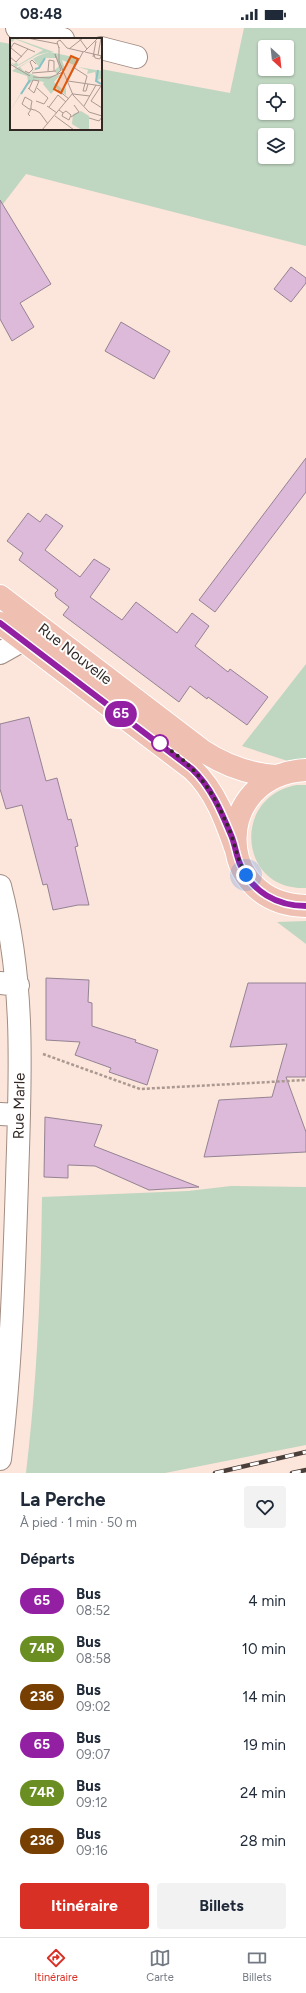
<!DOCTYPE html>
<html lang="fr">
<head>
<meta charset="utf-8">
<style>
  body { margin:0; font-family:Figtree,sans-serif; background:#f2f2f3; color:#1f2937; height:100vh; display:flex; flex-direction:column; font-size:15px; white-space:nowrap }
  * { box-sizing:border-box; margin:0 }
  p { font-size:13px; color:#747a83 }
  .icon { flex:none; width:22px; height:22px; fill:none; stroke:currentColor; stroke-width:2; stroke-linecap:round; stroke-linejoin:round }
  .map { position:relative; height:1445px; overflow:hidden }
  .sheet { display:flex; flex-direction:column; background:#fff; flex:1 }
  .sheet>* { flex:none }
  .badge { padding:0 8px; border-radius:13px; font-size:14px; line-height:26px }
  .needle { width:26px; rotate:153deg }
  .fabs { position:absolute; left:258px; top:12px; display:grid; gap:8px }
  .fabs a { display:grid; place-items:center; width:36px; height:36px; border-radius:4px; background:#fff; box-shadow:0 1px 3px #0004; font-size:20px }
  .you { position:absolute; width:20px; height:20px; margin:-10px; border:3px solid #fff; border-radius:50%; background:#1a73e8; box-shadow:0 0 0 6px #1a73e833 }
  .map>.badge { position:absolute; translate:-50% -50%; box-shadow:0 0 0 2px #fff }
  h2 { padding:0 20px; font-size:15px; line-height:36px }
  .round { display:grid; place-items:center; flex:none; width:42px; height:42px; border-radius:4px; background:#f2f2f3 }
  .overview { display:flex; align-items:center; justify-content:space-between; height:68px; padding:0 20px }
  h1 { font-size:19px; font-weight:700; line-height:30px }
  .primary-button { display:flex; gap:8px; margin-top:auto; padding:8px 20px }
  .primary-button a { flex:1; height:46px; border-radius:4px; background:#d93025; color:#fff; font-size:16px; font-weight:700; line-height:46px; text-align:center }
  .primary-button a+a { background:#f2f2f3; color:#1f2937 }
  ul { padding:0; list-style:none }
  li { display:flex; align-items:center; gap:12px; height:48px; padding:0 20px }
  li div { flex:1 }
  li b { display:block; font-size:15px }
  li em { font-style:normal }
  li .badge { min-width:44px; font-weight:700; text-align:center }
  .status { display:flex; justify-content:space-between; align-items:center; height:28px; padding:0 20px; background:#fff; direction:ltr }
  .status svg { height:11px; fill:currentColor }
  .tab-bar { display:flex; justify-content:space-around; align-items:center; height:56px; border-top:1px solid #e0e1e3; background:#fff; font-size:11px; color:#747a83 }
  .tab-bar a { display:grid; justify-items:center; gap:2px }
  .tab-bar .selected { color:#d93025 }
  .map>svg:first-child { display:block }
  .green { fill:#bfd6c1; fill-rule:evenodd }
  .building { fill:#ddb9da; stroke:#948393 }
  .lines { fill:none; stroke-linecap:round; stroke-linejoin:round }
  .minor-casing { stroke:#a28d83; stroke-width:24 }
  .major-casing { stroke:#fff; stroke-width:24 }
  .path { stroke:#ab9991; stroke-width:2.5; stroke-dasharray:3 2; stroke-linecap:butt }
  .minor { stroke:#fff; stroke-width:22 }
  .major { stroke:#efbfb1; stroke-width:22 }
  .rail-casing { stroke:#4a3f3a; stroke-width:4.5 }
  .rail { stroke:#fff; stroke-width:3; stroke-dasharray:9; stroke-linecap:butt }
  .line-casing { stroke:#fff; stroke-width:9 }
  .line { stroke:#9320a3; stroke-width:6 }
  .walk { stroke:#312824; stroke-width:4; stroke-dasharray:0 7.2 }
  .stop-dot { fill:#fff; stroke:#9320a3; stroke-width:2 }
  .labels { text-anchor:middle; stroke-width:4; stroke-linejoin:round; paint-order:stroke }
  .street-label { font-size:15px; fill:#312824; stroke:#fff }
  .inset-river { fill:none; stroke:#88c2c4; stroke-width:2 }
  .inset-road { fill:none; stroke:#ab9991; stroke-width:1 }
  .view { fill:#df570d; fill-opacity:0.15; stroke:#df570d; stroke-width:2 }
  .inset-edge { fill:none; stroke:#312824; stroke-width:2 }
</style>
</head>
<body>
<div class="status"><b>08:48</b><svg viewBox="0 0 49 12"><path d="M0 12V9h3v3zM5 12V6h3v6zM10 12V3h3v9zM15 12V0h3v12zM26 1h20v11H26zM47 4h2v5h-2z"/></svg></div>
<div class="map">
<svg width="306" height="1445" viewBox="0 0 306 1445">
  <rect width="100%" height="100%" fill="#fce5da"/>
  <path class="green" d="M244,0h62v218l-280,-72 -26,34v-166l11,2v85h90v-60l129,24zM265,19h22v22h-22zM265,63h22v22h-22zM265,107h22v22h-22z
    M306,636v103l-64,-21z
    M297,757h9v103h-2c-66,1 -72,-92 -7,-103z
    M306,893v23l-29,-22z
    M231,1158l75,1v258l-141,28h-139c11,-91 15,-184 16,-276l146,-6z"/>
  <path class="building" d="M0,172l51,84 -31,19 14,24 -22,14 -12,-22z
    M291,239l15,11v5l-15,19 -17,-13z
    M121,294l49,29 -16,28 -49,-28z
    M306,430v34l-91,120 -16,-12z
    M28,485l12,9 6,-8 17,12 -18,24 35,27 14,-18 16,10 -20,28 32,23 14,-18 41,31 15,-20 17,13 -14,20 33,26 2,-3 38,28 -21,28 -39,-28 -1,2 -17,-13 -11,16 -116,-87 6,-8 -13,-10 -1,-4 3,-3 -39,-30 4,-7 -16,-12z
    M29,689l17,64 11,-3 11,42 3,-1 7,27 -3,1 14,58h-11l-25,5 -6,-26 -4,1 -21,-80 -16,4 -6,-20v-65z
    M46,950l43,2 -1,22 4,1v23l44,14 -1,2 23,8 -11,35 -38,-13 2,-4 -36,-13 5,-13 -34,-2z
    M248,955h58v94h-20l20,55v20l-102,5 15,-57 53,-3 15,-53 -57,3z
    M45,1089l57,8 -8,21 105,41 -50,3 -54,-24 -27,-1v13l-24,-1z"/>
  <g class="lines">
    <defs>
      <path id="minor" d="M17,0l46,11
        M101,20l35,9
        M0,625l16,-9 17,-20
        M0,858c26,100 20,193 17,295 -3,93 -6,186 -17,278
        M0,955l18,2
        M0,1086l19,1"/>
      <path id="major" d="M0,568l203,155c23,15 46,23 73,25
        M0,595l192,146c23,21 34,52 44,81
        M306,742c-94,5 -94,134 0,136"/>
    </defs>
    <use href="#minor" class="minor-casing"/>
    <use href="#major" class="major-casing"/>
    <path class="path" d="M43,1026l97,35 166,-9"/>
    <use href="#minor" class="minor"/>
    <use href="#major" class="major"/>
    <defs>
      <path id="rail" d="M215,1445l91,-21
        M292,1445l14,-3"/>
    </defs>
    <use href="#rail" class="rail-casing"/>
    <use href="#rail" class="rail"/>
  </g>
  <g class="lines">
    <defs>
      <path id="line" d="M0,595l192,146c19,18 29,42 39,66 4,9 5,20 9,29 12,28 37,42 66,42"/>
    </defs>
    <use href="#line" class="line-casing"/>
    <use href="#line" class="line"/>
    <path class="walk" d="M160,715c38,25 53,47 71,91 5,14 7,28 15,41"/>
  </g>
  <circle class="stop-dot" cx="160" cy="715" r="8"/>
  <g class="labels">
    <g class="street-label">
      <text transform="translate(75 626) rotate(38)" y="5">Rue Nouvelle</text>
      <text transform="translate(19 1078) rotate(-89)" y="5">Rue Marle</text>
    </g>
  </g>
  <g transform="translate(10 10)">
    <rect width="92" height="92" fill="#fce5da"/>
    <path d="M0,0h4l40,14h-4l28,6 -4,7 -12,-5 3,9 -9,5 -1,-4 4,-4 -3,-8h-12l-4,10 -11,5 10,-6 -6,-8 -13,8 4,4 -7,-3 21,-12 11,-4 -12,3 -21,12 -6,-5 4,2 3,-2 1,3 25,-15 -28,-11 -3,3zM68,29l24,4v7l-4,2 4,4 -6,-4 -1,-8 -8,2 1,-4zM6,30l23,9 21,-2 -6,7 8,7 4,-1v7l-10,-7 -5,6 -8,-10 1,-2 -10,-2 -8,6 -16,25 18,-30 -1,-5 -15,-5zM71,73l8,5v14l-9,-1 -8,-5 1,-10z" fill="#bfd6c1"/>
    <path class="inset-river" d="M25,31l4,-1 6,-10M88,32l-2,11 5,3M11,56l9,-14"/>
    <path class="inset-road" d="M17,0l31,6M69,0l8,11M49,9v14l14,34M1,10l11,9M49,10l-2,-6 3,-2 7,8 17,4 14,-14M0,11l4,-6 21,9M59,11l14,-11M75,14l17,4M84,16l1,4 5,1 1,-3M88,17l3,-17M0,19l6,5 12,-13M83,19l3,-16M46,20l-1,-4 6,16 -4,4M0,26l20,12M63,29l14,9 -4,15h3l2,-7M15,33l4,2 4,-4 -3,-7 2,-2 4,4M38,33l1,-11 5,1v10M22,35l24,-2M23,39l16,1 14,-6M58,42l15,-28M58,43l34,5M91,48l-10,15 11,7M18,50l6,5 5,-12 -6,-1 -4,9M48,52l11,9M63,56l17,2M63,57l16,17M26,63l8,3 4,-6 -11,-10M37,68l10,7M74,68l12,-21M39,69l9,-12 8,7M49,72l4,3 -1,3 7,4 2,-5 -5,-4 -3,2M79,74l13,4M20,78l-2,-2 2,-3 1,-2v-3l1,-5 -7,-4 -3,7 7,5h2l3,1h1l5,3 8,11M45,78l19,14M61,79l8,-5 -5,-7M79,80l10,3 3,-4M32,92l31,-37"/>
    <path class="view" d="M61,18l7,3 -17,34 -7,-4z"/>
    <rect width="92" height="92" class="inset-edge"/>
  </g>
</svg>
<div class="fabs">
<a><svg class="needle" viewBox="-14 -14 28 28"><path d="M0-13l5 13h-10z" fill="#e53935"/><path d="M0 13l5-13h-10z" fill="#747a83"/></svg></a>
<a><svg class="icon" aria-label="locate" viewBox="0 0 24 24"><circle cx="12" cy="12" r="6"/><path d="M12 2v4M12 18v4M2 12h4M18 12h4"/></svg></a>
<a><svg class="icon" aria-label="layers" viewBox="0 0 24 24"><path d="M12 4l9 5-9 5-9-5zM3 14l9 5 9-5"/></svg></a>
</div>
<div class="you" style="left:246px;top:847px"></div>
<b class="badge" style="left:121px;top:686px;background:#9320a3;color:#fff">65</b>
</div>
<section class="sheet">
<div class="overview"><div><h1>La Perche</h1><p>À pied · 1 min · 50 m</p></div><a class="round"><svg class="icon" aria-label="heart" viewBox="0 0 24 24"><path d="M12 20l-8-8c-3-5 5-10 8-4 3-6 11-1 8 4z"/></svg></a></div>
<h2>Départs</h2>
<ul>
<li><span class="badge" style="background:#9320a3;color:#fff">65</span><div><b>Bus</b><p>08:52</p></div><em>4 min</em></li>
<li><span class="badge" style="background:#6b8e23;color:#fff">74R</span><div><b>Bus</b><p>08:58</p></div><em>10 min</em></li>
<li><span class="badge" style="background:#783f02;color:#fff">236</span><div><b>Bus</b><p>09:02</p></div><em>14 min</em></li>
<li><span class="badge" style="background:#9320a3;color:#fff">65</span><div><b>Bus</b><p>09:07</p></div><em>19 min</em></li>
<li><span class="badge" style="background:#6b8e23;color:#fff">74R</span><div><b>Bus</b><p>09:12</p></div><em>24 min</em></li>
<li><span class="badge" style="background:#783f02;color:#fff">236</span><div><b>Bus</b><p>09:16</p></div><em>28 min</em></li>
</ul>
<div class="primary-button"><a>Itinéraire</a><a>Billets</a></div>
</section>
<nav class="tab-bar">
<a class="selected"><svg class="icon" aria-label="directions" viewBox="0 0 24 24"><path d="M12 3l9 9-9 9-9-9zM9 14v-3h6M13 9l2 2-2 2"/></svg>Itinéraire</a>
<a><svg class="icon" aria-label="map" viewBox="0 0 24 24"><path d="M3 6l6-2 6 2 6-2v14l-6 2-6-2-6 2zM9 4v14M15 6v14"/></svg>Carte</a>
<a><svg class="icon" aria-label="tickets" viewBox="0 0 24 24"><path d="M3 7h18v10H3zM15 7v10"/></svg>Billets</a>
</nav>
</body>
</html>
